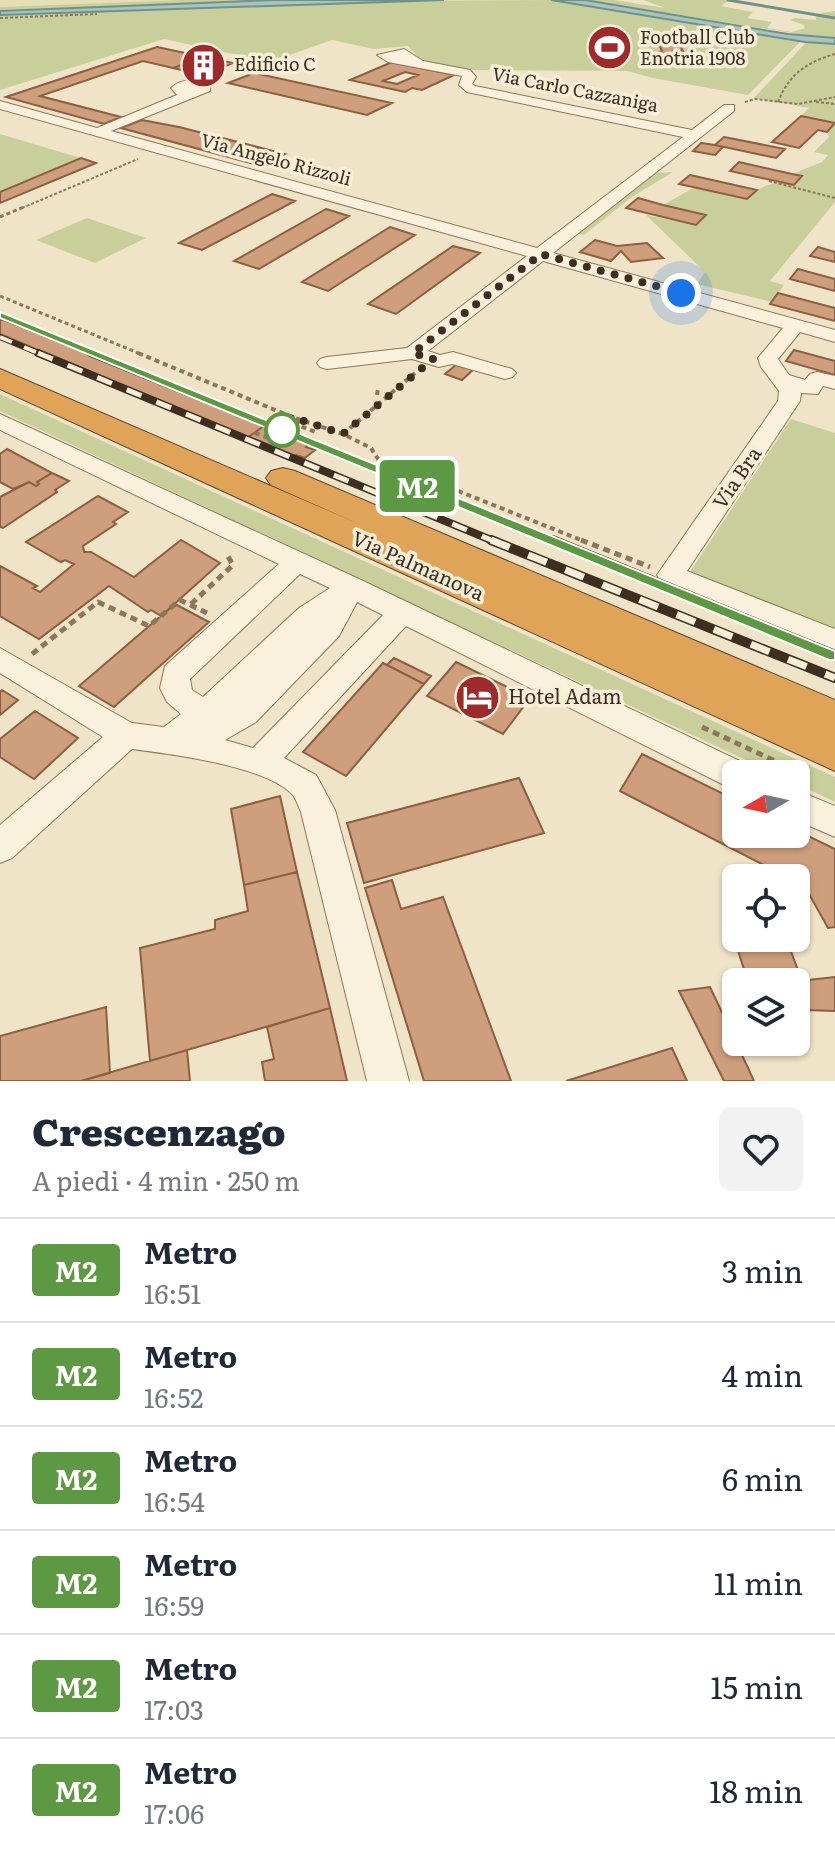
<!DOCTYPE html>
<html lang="it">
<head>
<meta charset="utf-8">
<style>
  body { margin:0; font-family:Literata,serif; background:#f2f2f3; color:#1f2937; height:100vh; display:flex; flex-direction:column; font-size:30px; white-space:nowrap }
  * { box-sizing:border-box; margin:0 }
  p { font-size:26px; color:#747a83 }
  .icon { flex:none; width:44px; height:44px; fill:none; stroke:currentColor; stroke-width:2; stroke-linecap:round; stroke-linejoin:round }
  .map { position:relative; height:1081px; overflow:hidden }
  .panel { display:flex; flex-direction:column; background:#fff; flex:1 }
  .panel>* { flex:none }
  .badge { padding:0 16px; border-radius:6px; font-size:28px; line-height:52px }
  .needle { width:52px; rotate:261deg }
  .buttons { position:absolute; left:722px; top:760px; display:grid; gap:16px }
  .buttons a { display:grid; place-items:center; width:88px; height:88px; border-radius:12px; background:#fff; box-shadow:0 2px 6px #0004; font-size:40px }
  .you { position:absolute; width:40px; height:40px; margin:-20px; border:6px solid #fff; border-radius:50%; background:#1a73e8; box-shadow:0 0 0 12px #1a73e833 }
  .map>.badge { position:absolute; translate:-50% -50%; box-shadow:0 0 0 4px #fff }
  .round { display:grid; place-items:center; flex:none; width:84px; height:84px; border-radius:12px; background:#f2f2f3 }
  .summary { display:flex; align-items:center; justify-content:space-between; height:136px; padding:0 32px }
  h1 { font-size:38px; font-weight:800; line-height:60px }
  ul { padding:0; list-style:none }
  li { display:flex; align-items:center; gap:24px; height:104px; padding:0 32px; border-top:2px solid #e0e1e3 }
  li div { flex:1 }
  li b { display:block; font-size:30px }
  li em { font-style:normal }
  li .badge { min-width:88px; font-weight:700; text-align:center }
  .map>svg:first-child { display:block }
  .farmland { fill:#e6deb5 }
  .green { fill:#c9cf9b }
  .water { fill:#a9c4bc; stroke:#6f938a; stroke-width:2 }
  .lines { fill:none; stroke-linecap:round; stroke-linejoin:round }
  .stream { stroke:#6f938a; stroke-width:3 }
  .building { fill:#cf9f7d; stroke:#8d5f41; stroke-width:2; fill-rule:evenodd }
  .minor-casing { stroke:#8d765c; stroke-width:2 }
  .highway-casing { stroke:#5b4430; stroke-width:2 }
  .path-far3 { stroke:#8d765c; stroke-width:2; stroke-dasharray:3 2; stroke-linecap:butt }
  .path-far2 { stroke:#8d765c; stroke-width:3; stroke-dasharray:4 3; stroke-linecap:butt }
  .path-far1 { stroke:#8d765c; stroke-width:4; stroke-dasharray:5 4; stroke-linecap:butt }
  .path { stroke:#8d765c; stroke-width:5; stroke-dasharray:7 5; stroke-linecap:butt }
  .minor { fill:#faf1dc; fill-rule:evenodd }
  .highway { fill:#e0a458; fill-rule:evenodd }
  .rail-far2-casing { stroke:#3d2e20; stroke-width:6 }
  .rail-far1-casing { stroke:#3d2e20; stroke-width:8 }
  .rail-casing { stroke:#3d2e20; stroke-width:10 }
  .rail-far2 { stroke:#f7eed8; stroke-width:4; stroke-dasharray:13; stroke-linecap:butt }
  .rail-far1 { stroke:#f7eed8; stroke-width:5; stroke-dasharray:16; stroke-linecap:butt }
  .rail { stroke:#f7eed8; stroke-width:7; stroke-dasharray:20; stroke-linecap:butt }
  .line { fill:#5d9842; stroke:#fff; stroke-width:2 }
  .walk { stroke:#3d2e20; stroke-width:8; stroke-dasharray:0 14.4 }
  .stop-dot { fill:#fff; stroke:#5d9842; stroke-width:4 }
  .labels { text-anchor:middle; stroke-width:7; stroke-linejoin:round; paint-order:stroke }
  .far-poi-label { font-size:18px; fill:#3d2e20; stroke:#f7eed8; text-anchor:start }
  .far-street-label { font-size:18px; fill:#3d2e20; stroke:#f7eed8 }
  .street-label { font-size:20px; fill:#3d2e20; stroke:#f7eed8 }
  .poi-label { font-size:20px; fill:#3d2e20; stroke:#f7eed8; text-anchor:start }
</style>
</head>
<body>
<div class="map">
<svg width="835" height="1081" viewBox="0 0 835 1081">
  <rect width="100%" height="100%" fill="#f0e4c8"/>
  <path class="farmland" d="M0,0h182l-182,7z"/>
  <path class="green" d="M182,0h92l-274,11v-4z
    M551,0l250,41 -53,54 -95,-17 -26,-7 -169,-1 -38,-11 -12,-13 -34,3 -42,-9 -62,22 -106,-23 -164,51v-75l355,-14z
    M585,0h29l51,8 -22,-8h87l-9,6 32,6 -6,6 25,4 -5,6 25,4 13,-4 -1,-3 -14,-5 5,-2 21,2v-6l19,-3v191l-65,79 14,4 -12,17 -75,-18 8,-12 -59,-57 50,10 10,-10 -43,-10 32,-18 52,12c15,-14 27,-19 47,-14l8,-9 -10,-2 30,-12 6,-7 -14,-3 15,-15 -2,-5 7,-9 -33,-7 8,-8 -55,-10 58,-62z
    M0,134l81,24 -81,34z
    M673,172l-41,25 -48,38 -6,-1 75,-61z
    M87,218l59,20 -51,25 -59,-23z
    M0,394l835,383v25l-39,-19v-9h-20l-776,-363z
    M791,419l44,14v197l-145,-58z"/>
  <path class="water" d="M274,0h170l-444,15v-4z
    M551,0h34l203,34 47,4v6l-30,-2z"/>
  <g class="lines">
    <path class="stream" d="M728,0l107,18"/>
  </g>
  <path class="building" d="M667,36l16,2 -5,4 5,9h-9l4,3 -10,7 -19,-4 13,-6 -4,-9z
    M157,47l47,10 -31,11 -30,-7 -103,35 81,21 -17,7 -98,-27z
    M204,57l29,6 -30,12 -30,-7z
    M392,62l62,13 -32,15 -10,-2 -7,4 -55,-12zM405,72l13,3 -21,9 -14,-3z
    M254,73l138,30 -25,12 -139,-32z
    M801,116l34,7 -8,9 -9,-2 -19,18 -27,-6z
    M142,120l37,7 106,27 -23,12 -141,-38z
    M724,137l61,12 -9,9 -61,-13z
    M701,143l14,2 8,2 -8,8 -22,-4z
    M81,158l15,5 -96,40v-11z
    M739,162l53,12 10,2 -8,9 -64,-14z
    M690,175l67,15 -10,9 -68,-15z
    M272,194l23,7 -93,49 -23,-7z
    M638,198l25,7 43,10 -10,10 -70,-17z
    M326,209l23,7 -90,53 -25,-8z
    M390,227l25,8 -87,56 -26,-9z
    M595,240l22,6 30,-3 16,15 -32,4 -10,-11 -10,10 -31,-9z
    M453,246l27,7 -84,61 -28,-10z
    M818,247l17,5v10l-25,-6z
    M798,269l37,10v12l-45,-12z
    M778,293l57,15v13l-65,-17z
    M3,319l261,107 -17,12 -247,-104v-13z
    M794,350l41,11v14l-49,-14z
    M457,364l17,5 -12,11 -17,-6z
    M264,426l45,18 -3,3 9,3 -10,8 -9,-3 -4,2 -45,-19z
    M7,449l45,24 -15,9 2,2 -3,2 -7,-4 -16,7 -13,-7v-28z
    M52,473l17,8 -14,9 2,2 -54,36 -3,-1v-30l29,-15 7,4 3,-2 -2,-2z
    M98,496l30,16 -15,10 3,2 -33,22 1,6h7l43,25 47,-37 39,23 -59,53 -10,-6 -3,2 -39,-26 -70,53 -39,-23v-50l37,20 -4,2 7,4 34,-28 -9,-4 -4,2 -35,-20z
    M175,604l34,18 -95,85 -35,-21z
    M394,658l37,18 -7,8 -37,-19z
    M456,662l74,36 -27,36 -76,-38z
    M383,663l41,21 -78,92 -43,-24z
    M2,690l16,10 -18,15v-23z
    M35,711l43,27 -44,41 -34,-22v-18z
    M642,754l94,46v34h60v-4l39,19v78l-7,1 -24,-43 -8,-4v-3h-7l-169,-87z
    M519,778l25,55 -180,50 -17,-60z
    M280,796l17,76 -53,13 -13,-76z
    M297,872l33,136 -180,53 -10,-113 75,-19v-9l33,-9 -4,-26z
    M392,880l9,29 42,-12 68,184h-87l-59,-193z
    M733,935l3,3h50l16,43 -54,1z
    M835,977v34l-29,-1 2,14 -12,2v-44h-6z
    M710,987l26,55 18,39h-30l-45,-90z
    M106,1007l4,66 -29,8h-81v-45z
    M330,1008l17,73h-82l-3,-19 12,-3 -7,-32z
    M672,1048l15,33h-121z
    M187,1050l3,31h-106v-1z"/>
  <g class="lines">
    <defs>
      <path id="minor" d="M404,49l19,12 47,9 6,7 -4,7 3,2 217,44 32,-25h10v6l-181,142 282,77v12l-35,-10 -22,27 11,16 16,5 5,-6 7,-2 18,4v13l-12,-3 -5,8 -17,-1 -1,8 -113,170 148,58v23l-174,-70 -4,-7 121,-174 1,-10 -18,-24 -3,-9 25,-30 -240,-67 -115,90 12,4 13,-3 59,17 4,4 -4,4 -7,2 -53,-15 -13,3 -27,-8 -85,10 -7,-2 -3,-4 3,-4 7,-2 80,-9 120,-92 -527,-147v-8l97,27 80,-33 -6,-7c11,-10 27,-10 39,-3v6l-99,40 426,117 146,-111 -216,-45 -8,-7 3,-9 -74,-14 -11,-7z
        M0,414l361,166 387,185 4,9h-16v15l-12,-4 -318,-159 -122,132 32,17 19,35 74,271h-42l-66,-269c-2,-5 -5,-12 -8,-17 -26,-29 -122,-41 -161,-46l-120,109 -12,5v-38l103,-88 -103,-64v-25l132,75 32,4 17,-13 -14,-12 -7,-14 5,-22 114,-102 -279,-134zM300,574l30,14 -31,20 -96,89 -11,-7 -2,-11zM357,602l26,13 -130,133 -28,-8 31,-18 83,-86z
        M796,790l39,16v31l-39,-17z"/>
      <path id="highway" d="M0,369l359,155 -88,-39 -5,-7 5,-7 12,-3 12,3 540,229v71l-835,-382z"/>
    </defs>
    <use href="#minor" class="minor-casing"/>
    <use href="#highway" class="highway-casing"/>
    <path class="path-far3" d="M0,18l97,-4
      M745,102l10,-3 43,5 37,-7
      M778,102c11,-28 29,-40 57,-48
      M816,102l19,2
      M769,181l66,17
      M22,208l116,-49"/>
    <path class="path-far2" d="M0,217l26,-11
      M0,296l143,59"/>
    <path class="path-far1" d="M138,353l154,64 51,17 28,14 7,11 208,83
      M377,395l1,-6
      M298,419l2,7 18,7
      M255,433l22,8
      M343,434l72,-61"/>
    <path class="path" d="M581,540l69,27
      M191,604l42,-39 -7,-12
      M32,654l66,-52 51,24 31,-26 27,13
      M702,727l103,48"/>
    <use href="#minor" class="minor"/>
    <use href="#highway" class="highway"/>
    <defs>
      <path id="rail-far2" d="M0,316l96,39
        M0,337l43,18"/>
      <path id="rail-far1" d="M38,353l458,189
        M91,353l466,189"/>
      <path id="rail" d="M491,540l344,138
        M552,540l283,115"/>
    </defs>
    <use href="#rail-far2" class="rail-far2-casing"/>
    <use href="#rail-far1" class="rail-far1-casing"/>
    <use href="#rail" class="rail-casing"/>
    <use href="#rail-far2" class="rail-far2"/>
    <use href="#rail-far1" class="rail-far1"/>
    <use href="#rail" class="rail"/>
  </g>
  <path class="line" d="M0,312l835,339v9h-6l-829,-342z"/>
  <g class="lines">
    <path class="walk" d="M282,430l10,-13 51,17 90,-75 -20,-6 128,-99 140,39"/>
  </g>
  <defs>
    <symbol id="stadium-disc" viewBox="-11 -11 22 22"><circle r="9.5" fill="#9e2a2b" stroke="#f7eed8"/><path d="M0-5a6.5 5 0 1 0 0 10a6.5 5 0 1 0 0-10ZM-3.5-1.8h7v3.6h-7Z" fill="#fff"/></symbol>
    <symbol id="building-disc" viewBox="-11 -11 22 22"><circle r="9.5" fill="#9e2a2b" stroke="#f7eed8"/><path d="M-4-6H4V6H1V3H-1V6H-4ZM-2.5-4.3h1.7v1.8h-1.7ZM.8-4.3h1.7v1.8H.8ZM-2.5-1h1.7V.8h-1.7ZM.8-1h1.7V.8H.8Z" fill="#fff"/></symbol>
    <symbol id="hotel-disc" viewBox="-11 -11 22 22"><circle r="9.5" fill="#9e2a2b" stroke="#f7eed8"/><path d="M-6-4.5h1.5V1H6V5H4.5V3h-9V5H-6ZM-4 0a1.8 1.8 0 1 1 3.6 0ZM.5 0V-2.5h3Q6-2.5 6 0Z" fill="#fff"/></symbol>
  </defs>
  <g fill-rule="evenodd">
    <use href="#stadium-disc" x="584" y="22" width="51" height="51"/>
    <use href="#building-disc" x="178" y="40" width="51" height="51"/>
    <use href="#hotel-disc" x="452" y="672" width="51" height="51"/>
  </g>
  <circle class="stop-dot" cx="282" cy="430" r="16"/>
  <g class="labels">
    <g class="far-poi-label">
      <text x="640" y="44">Football Club<tspan x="640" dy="21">Enotria 1908</tspan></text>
      <text x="234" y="71">Edificio C</text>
    </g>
    <g class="far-street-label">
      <text transform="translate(575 90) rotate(11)" y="6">Via Carlo Cazzaniga</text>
      <text transform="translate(276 160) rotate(15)" y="6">Via Angelo Rizzoli</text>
    </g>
    <g class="street-label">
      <text transform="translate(737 478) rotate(-56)" y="7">Via Bra</text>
      <text transform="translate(418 566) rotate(24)" y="7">Via Palmanova</text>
    </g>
    <g class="poi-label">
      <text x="508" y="704">Hotel Adam</text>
    </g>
  </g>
</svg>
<div class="buttons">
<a><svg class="needle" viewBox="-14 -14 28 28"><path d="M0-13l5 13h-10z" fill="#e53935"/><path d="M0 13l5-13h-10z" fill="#747a83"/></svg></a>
<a><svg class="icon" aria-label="locate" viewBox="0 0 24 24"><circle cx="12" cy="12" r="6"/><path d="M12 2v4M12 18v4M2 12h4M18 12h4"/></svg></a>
<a><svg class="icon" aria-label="layers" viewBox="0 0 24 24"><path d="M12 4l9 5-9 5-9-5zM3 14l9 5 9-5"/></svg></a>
</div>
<div class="you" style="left:681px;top:293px"></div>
<b class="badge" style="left:417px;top:486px;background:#5d9842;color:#fff">M2</b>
</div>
<section class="panel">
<div class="summary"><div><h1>Crescenzago</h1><p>A piedi · 4 min · 250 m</p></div><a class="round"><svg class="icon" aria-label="heart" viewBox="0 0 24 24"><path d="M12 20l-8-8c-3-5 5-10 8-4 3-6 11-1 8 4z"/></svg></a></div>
<ul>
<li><span class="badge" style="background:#5d9842;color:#fff">M2</span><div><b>Metro</b><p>16:51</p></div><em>3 min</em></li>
<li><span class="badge" style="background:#5d9842;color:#fff">M2</span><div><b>Metro</b><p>16:52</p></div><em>4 min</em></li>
<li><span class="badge" style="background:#5d9842;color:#fff">M2</span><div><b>Metro</b><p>16:54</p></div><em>6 min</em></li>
<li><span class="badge" style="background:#5d9842;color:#fff">M2</span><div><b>Metro</b><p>16:59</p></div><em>11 min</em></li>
<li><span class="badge" style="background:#5d9842;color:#fff">M2</span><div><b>Metro</b><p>17:03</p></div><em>15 min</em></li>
<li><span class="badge" style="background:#5d9842;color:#fff">M2</span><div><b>Metro</b><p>17:06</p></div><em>18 min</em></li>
</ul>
</section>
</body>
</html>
